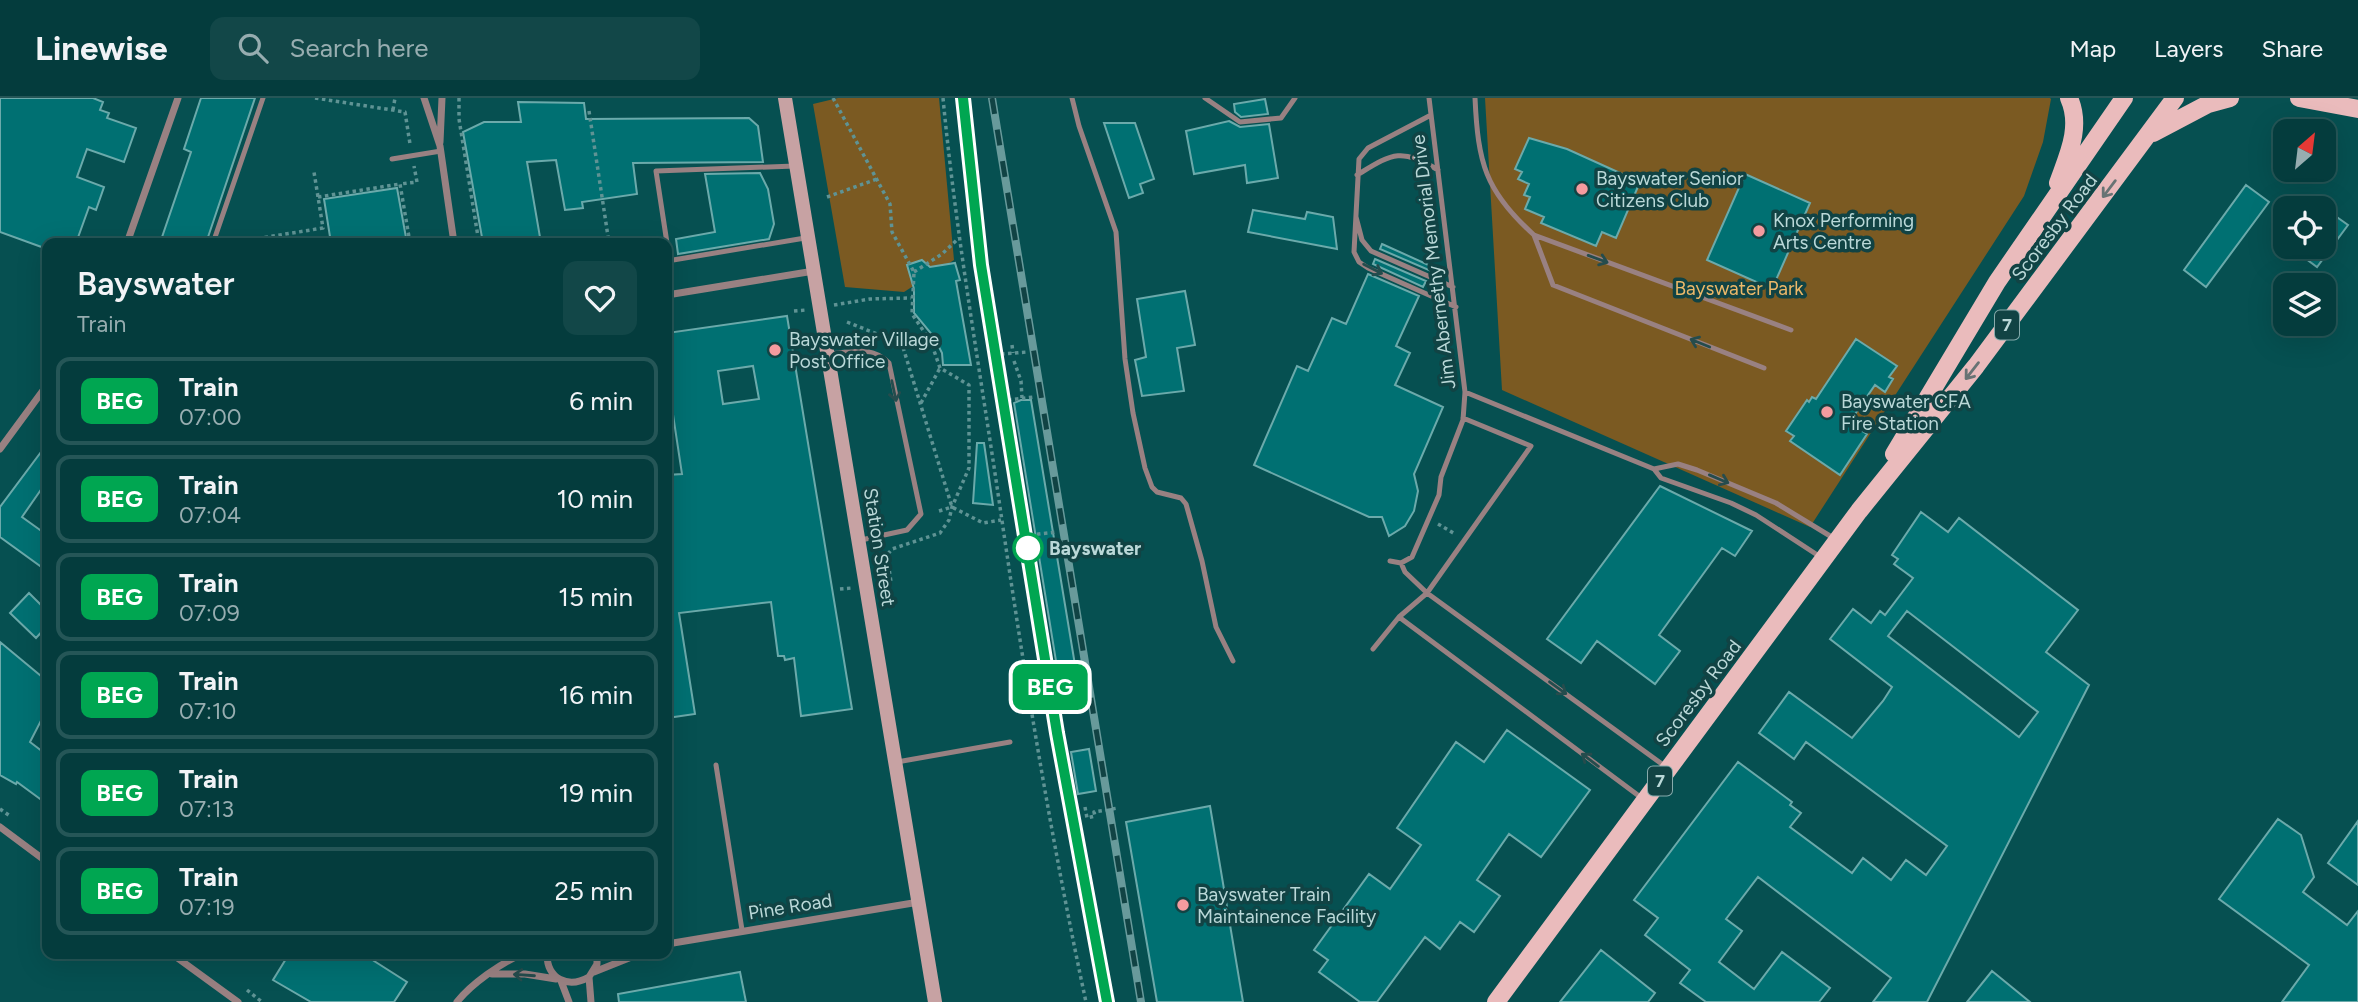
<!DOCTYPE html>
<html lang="en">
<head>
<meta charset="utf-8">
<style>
  body { margin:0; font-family:Figtree,sans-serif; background:#124748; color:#f1f3f6; height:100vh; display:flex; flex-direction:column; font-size:26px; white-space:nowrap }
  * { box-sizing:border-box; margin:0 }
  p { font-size:23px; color:#97adb0 }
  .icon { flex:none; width:38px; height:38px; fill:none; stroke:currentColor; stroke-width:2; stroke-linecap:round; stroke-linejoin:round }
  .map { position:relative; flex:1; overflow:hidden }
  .details { position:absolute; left:42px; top:140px; width:630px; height:721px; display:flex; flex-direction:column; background:#043c3d; border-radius:14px; box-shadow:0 7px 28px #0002,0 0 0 2px #255657 }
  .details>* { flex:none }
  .badge { padding:0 14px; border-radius:10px; font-size:24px; line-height:46px }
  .needle { width:46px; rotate:28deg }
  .controls { position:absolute; left:2273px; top:21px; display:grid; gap:14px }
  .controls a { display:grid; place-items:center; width:63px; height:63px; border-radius:14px; background:#043c3d; box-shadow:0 7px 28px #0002,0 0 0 2px #255657; font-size:35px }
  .map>.badge { position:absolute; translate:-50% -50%; box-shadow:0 0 0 4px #fff }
  .round { display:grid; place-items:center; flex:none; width:74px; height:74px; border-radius:14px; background:#124748 }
  .overview { display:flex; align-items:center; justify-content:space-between; height:119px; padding:0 35px }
  h1 { font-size:33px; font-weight:600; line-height:52px }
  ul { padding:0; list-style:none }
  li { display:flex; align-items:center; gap:21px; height:88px; margin:0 14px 10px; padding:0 21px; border:4px solid #255657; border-radius:14px }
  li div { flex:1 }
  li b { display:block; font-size:26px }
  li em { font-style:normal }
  li .badge { min-width:77px; font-weight:700; text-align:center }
  header { display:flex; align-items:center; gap:42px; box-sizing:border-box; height:98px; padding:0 35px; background:#043c3d; border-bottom:2px solid #255657 }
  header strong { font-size:33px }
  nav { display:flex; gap:38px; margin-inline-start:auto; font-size:24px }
  .search { width:490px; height:63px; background:#124748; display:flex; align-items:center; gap:18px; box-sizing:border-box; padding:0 24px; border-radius:14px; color:#97adb0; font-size:26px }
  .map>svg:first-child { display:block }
  .green { fill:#7b5a22 }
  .building { fill:#007072; stroke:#6baaab; stroke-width:2; fill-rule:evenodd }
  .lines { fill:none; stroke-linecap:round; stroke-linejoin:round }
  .path { stroke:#5f9394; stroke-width:3.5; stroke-dasharray:3.5 3.5; stroke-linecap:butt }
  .service { stroke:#998182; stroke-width:5 }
  .minor { stroke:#998182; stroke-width:7 }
  .secondary { stroke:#c7a2a3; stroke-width:14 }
  .primary { stroke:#eabbbc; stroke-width:18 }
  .rail-casing { stroke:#689a9b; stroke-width:8 }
  .rail { stroke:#114344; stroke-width:5; stroke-dasharray:16; stroke-linecap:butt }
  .oneway { stroke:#687374 }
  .oneway2 { stroke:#254c4d }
  .line-casing { stroke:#fff; stroke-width:16 }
  .line { stroke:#00a651; stroke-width:10 }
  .poi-dot { fill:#f49b9f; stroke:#114344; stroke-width:2.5 }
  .stop-dot { fill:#fff; stroke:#00a651; stroke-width:3.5 }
  .labels { text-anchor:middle; stroke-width:7; stroke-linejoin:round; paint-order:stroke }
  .shield { fill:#114344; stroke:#87abac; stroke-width:2 }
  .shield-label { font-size:18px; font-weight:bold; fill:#bad8d8 }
  .poi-label { font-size:19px; fill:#bad8d8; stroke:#114344; text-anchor:start }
  .street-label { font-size:19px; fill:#bad8d8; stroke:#114344 }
  .park-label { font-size:19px; fill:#ecb869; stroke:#114344 }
  .stop-label { font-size:19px; font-weight:bold; fill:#bad8d8; stroke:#114344; text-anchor:start }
</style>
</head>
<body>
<header>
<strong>Linewise</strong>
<div class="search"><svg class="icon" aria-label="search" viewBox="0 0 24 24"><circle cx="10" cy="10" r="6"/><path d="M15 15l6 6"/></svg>Search here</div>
<nav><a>Map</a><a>Layers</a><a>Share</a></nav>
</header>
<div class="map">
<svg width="2358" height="904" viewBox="0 0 2358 904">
  <rect width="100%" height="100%" fill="#065051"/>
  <path class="green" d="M838,0h101l15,162 -50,32 -59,-5 -32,-183z
    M1485,0h565l1,1 -8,43 -19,54 -214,331 -308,-137z"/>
  <path class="building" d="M0,0h93l10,4 -3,8 9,3 -2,5 29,10 -12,34 -37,-13 -10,28 27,10 -8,23 -7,-3 -13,36h-29v6l-47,-17z
    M201,0h54l-49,145h-46l31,-91 -7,-3z
    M1265,1l3,15 -27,3 -6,-5 -1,-8z
    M518,4l66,1 2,16 163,-1 9,8 5,36 -130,1 4,31 -55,8 1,6 -18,2 -9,-50 -29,2 14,81h-58l-20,-111 21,-10h37z
    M1229,23l11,6 29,-3 9,54 -31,5 -2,-18 -51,9 -8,-43z
    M1104,25h31l19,56 -14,5 3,9 -14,5z
    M1529,40l38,11 73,33 -24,56 -14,-6 -6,14 -55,-23 3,-6 -19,-8 5,-12 -6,-2 5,-11 -11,-5 4,-7 -7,-3z
    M760,75l8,16 6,35 -5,15 -91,15 -2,-15 39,-7 -10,-58z
    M1745,76l65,29 -38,86 -65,-29z
    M2246,87l23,17 -63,85 -22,-17z
    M397,90l10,55h-76l-7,-44z
    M2324,110l24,17 -31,42 -27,-20h34z
    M1253,112l52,9 2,-7 26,5 4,32 -89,-17z
    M1382,146l51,23 -2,4 -51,-22z
    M1375,161l51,22 -3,6 -50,-23z
    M922,162l8,7 25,-4 5,17 -4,1 15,84h-28l-1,-12 -8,-16 -20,-24v-24l-7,-24z
    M1368,176l51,22 -23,50 14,7 -15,32 48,22 -29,67 4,17 -4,20 -9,15 -16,10 -7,-19h-13l-115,-52 43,-99 11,5 24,-53 14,6z
    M1185,193l10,54 -18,3 7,43 -42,5 -7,-36 11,-3 -9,-58z
    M787,218l65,393 -51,7 -7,-58 -9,2 -1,-4h-6l-7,-54 -92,11 16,101 -28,4v-243l15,-1 -15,-99v-42zM753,268l6,33 -36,5 -5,-33z
    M1856,241l41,27 -8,11 4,2 -8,13 -10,-7 -26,38 18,11 -27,41 -50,-34 4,-5 -8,-5 21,-31 2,2 3,-5 4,2z
    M1021,302h10l49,295 -18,3 -48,-295z
    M977,345h7l9,62 -20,-2z
    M47,346v37l-25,36 25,18v36l-47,-34v-30z
    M1660,388l92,45 -17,25 -13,-8 -63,87 21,16 -25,33 -58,-43 -16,22 -34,-24z
    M1921,414l27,20 11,-14 119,92 -32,42 43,33 -162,317h-54l18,-24 -133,-101 -32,42 16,12 -23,31 35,27 28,-37 48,36 -11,14h-113l-26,-19 10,-13 -45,-35 13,-17 -24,-18 104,-138 54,40 -2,3 11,8 -11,14 62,46 11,-15 28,22 15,-20 20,15 21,-29 -141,-104 -12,17 -35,-26 30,-41 63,46 31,-37 9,-14 -62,-48 23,-30 18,14 9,-12 5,4 28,-37 -19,-14 4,-5 -6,-4zM1907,513l131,101 -19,25 -131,-101z
    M29,495l18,18v15l-11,12 -26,-25z
    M0,544l47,39v28l-17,33 17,13v49l-30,-22 -1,2 -16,-9z
    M1507,632l83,60 -49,67 -32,-23 -32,46 23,16 -26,36 -14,-10 -20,27 -15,-12 -48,65h-17l-41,-30 9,-12 -14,-10 55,-76 21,15 31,-44 -24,-17 59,-86 28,20z
    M1089,651l7,42 -18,3 -7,-42z
    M1210,708l33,196h-86l-31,-180z
    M2278,721l23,16 13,42 -11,15 44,33 11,-14v91h-76l27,-37 -90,-66z
    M2358,723v64l-30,-22z
    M1601,852l54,43 -7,9h-88z
    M289,856h74l44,28 -13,20h-83l-38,-22z
    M1992,873l38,31h-63z
    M740,874l6,30h-127l-1,-8z"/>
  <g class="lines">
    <path class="path" d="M315,0l90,14 5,32
      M459,0v21l20,124
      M833,0l57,106 2,28 22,40 -2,42 19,28 9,26 29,17v83l-17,39 -3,13 -9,13 -48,16 -5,6 4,27 -11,2
      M943,0c13,137 37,272 57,409 24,165 51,332 86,495
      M393,12l2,-12
      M589,13l20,132
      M318,99l82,-13
      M827,99l50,-18
      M230,145l93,-15 -9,-56
      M410,145l-10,-59 17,-2 -3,-16
      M914,174l28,-18 17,-16
      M834,207l36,-6 41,-1
      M794,213l12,-1
      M847,224l55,22 50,163 31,16 18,-3
      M1012,247l1,8
      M1001,256l26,-2
      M1014,263l7,20 1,17
      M1008,302l26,-3
      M921,305l19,-35
      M939,413l13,-4
      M1438,426l17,10
      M1030,437l27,-3
      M840,491l12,-1
      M1085,709l2,11 8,-2 -1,-4 24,-4
      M0,711l10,7
      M247,892l15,12"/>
    <path class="service" d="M1072,0l7,28 37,106 9,127 8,54 12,55 7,19 5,5 24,6 5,6 16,57 14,66 17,34
      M1205,0l35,24 41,-4 14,-20
      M1475,0c3,65 10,93 59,137l257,95
      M1431,17l-63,33 -9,11 -5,93 5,10 9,6 88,39
      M392,61l49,-8
      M1357,77c35,-21 43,-28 81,-5
      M1356,119l6,23 9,11 82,36
      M1534,137l19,50 211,83
      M213,145l50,-145
      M667,145l-11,-72 139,-5
      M667,146l2,17
      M667,163l138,-23
      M829,256c22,-2 43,-9 60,9l32,151 -14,16 -46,10
      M1465,294l189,77 7,9 70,25 25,12 66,43
      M1654,371l24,-5 19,6 79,33 59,36
      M1390,463l11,2 11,-6 27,-62 2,-18 22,-57 2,-28 -36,-294
      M1401,465l4,9 22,21 239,174
      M1399,519l244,182
      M1373,551l26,-32 28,-24 104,-147 -68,-28
      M897,664l113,-20
      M716,667l26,165"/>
    <path class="minor" d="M424,0l16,48 14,97
      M440,44l2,-44
      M127,145l51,-145
      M667,197l147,-24
      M0,351l47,-64
      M0,729l47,35
      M667,846l252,-42
      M172,856l66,48
      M547,856c0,25 21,35 42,23l8,-13v-10
      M594,874l45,-18
      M492,876h33l31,5
      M589,879l2,25
      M561,883l8,21
      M457,904c14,-18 44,-39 65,-48"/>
    <path class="secondary" d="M785,0l150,904"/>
    <path class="primary" d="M2299,0l59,11
      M2153,35l55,-29 22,-6
      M2058,85c10,-28 24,-56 11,-85
      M1894,356l103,-172 127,-184
      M1496,904l363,-491 117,-145 199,-268"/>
    <defs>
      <path id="rail" d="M963,0l18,167 76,468 50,269
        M992,0l149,904"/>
    </defs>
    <use href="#rail" class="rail-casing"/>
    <use href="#rail" class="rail"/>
  </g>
  <defs><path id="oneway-shaft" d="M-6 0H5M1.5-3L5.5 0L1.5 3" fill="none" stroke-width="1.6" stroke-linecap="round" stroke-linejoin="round" transform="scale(1.75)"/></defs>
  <g class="oneway">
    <use href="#oneway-shaft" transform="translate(2109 91) rotate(127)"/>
    <use href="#oneway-shaft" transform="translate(1972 273) rotate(128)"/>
  </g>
  <g class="oneway2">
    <use href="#oneway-shaft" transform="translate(1598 161) rotate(20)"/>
    <use href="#oneway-shaft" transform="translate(1373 171) rotate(27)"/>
    <use href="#oneway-shaft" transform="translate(1700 245) rotate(-158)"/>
    <use href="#oneway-shaft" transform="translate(894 293) rotate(78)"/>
    <use href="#oneway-shaft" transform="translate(1719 381) rotate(23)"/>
    <use href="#oneway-shaft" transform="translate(1558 590) rotate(36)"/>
    <use href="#oneway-shaft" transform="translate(1590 662) rotate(-143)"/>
    <use href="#oneway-shaft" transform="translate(524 877) rotate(-176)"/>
  </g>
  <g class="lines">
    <defs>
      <path id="line" d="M963,0l18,167 76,468 50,269"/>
    </defs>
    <use href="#line" class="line-casing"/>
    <use href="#line" class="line"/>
  </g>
  <g class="poi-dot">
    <circle cx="1582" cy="91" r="7"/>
    <circle cx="1759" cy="133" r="7"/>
    <circle cx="775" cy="252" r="7"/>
    <circle cx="1827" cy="314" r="7"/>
    <circle cx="1183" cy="807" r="7"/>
  </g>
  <circle class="stop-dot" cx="1028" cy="450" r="14"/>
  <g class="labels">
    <g class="shield">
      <rect x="1995" y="212.5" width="24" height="29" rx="5"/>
      <rect x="1648" y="668.5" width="24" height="29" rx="5"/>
    </g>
    <g class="shield-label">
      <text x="2007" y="233">7</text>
      <text x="1660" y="689">7</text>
    </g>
    <g class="poi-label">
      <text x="1596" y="87">Bayswater Senior<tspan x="1596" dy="22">Citizens Club</tspan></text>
      <text x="1773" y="129">Knox Performing<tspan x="1773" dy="22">Arts Centre</tspan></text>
      <text x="789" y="248">Bayswater Village<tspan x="789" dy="22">Post Office</tspan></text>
      <text x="1841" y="310">Bayswater CFA<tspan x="1841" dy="22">Fire Station</tspan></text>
      <text x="1197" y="803">Bayswater Train<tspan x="1197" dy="22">Maintainence Facility</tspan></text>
    </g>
    <g class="street-label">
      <text transform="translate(2054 129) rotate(-53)" y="7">Scoresby Road</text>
      <text transform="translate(1433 164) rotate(-97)" y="7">Jim Abernethy Memorial Drive</text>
      <text transform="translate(880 449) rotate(81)" y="7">Station Street</text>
      <text transform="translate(1698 595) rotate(-53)" y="7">Scoresby Road</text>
      <text transform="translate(790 808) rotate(-9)" y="7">Pine Road</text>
    </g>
    <g class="park-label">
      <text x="1739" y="197">Bayswater Park</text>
    </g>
    <g class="stop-label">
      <text x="1049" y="457">Bayswater</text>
    </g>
  </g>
</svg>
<div class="controls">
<a><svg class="needle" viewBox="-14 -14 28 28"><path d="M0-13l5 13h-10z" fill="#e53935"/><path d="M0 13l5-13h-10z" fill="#97adb0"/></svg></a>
<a><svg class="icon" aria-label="locate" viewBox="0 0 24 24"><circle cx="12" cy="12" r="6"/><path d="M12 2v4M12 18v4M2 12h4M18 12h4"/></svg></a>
<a><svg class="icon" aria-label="layers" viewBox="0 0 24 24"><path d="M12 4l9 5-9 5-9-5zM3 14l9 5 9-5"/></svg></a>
</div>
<b class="badge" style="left:1050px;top:589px;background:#00a651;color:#fff">BEG</b>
<section class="details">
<div class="overview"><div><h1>Bayswater</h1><p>Train</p></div><a class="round"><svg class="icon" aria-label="heart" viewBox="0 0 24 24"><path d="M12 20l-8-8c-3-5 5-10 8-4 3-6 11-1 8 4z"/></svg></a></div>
<ul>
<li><span class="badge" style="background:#00a651;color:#fff">BEG</span><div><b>Train</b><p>07:00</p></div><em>6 min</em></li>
<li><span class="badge" style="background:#00a651;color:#fff">BEG</span><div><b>Train</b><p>07:04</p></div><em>10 min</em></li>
<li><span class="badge" style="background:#00a651;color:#fff">BEG</span><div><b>Train</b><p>07:09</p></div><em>15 min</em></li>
<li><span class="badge" style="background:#00a651;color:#fff">BEG</span><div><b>Train</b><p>07:10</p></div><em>16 min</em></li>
<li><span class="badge" style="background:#00a651;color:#fff">BEG</span><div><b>Train</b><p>07:13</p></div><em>19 min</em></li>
<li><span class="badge" style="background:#00a651;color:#fff">BEG</span><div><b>Train</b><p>07:19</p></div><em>25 min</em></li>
</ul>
</section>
</div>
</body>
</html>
